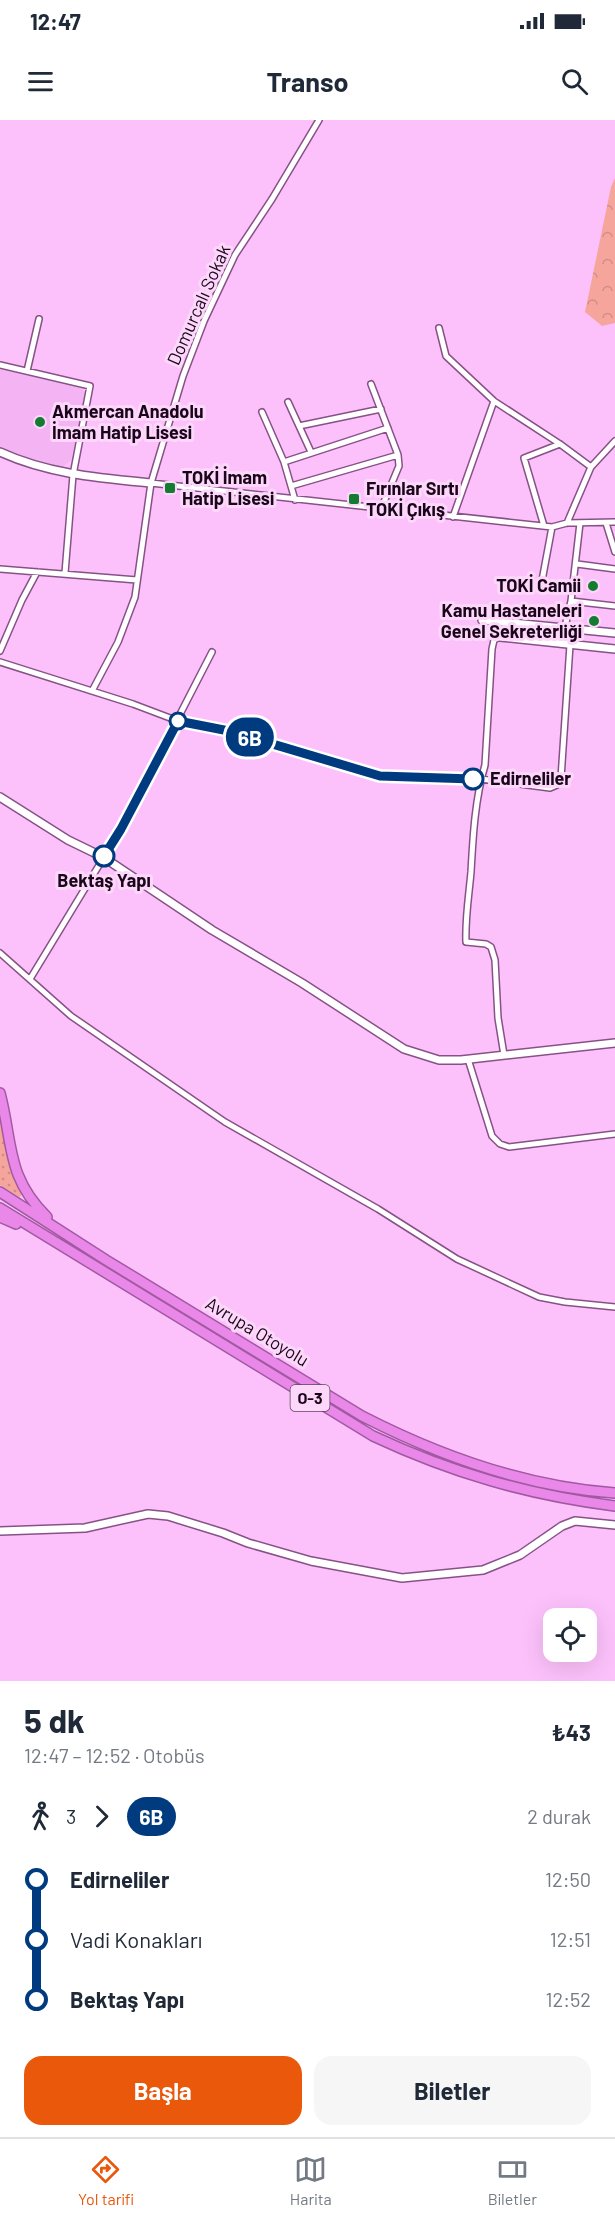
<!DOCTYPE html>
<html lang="tr">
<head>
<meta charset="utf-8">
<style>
  body { margin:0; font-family:Barlow,sans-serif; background:#f6f6f7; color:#1f2937; height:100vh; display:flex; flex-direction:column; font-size:22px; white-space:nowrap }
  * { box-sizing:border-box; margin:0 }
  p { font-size:20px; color:#747a83 }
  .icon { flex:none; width:33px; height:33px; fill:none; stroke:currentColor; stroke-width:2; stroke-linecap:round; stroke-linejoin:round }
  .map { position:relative; height:1561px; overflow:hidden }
  .sheet { display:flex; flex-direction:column; background:#fff; flex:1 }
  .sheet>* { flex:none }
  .badge { padding:0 12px; border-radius:20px; font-size:21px; line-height:39px }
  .fabs { position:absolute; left:543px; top:1488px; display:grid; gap:12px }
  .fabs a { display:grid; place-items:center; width:54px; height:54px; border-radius:12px; background:#fff; box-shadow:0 6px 24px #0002; font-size:30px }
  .map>.badge { position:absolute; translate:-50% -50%; box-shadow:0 0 0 3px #fff }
  .legs { display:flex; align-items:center; gap:9px; height:66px; padding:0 24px; font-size:20px }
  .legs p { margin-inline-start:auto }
  .headline { display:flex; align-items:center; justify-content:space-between; height:102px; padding:0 24px }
  h1 { font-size:33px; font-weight:700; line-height:45px }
  .primary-button { display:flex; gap:12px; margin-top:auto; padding:12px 24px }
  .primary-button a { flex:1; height:69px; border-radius:18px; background:#ea580c; color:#fff; font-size:24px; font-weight:700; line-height:69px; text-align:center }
  .primary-button a+a { background:#f6f6f7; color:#1f2937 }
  ul { padding:0 24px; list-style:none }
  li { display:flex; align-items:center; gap:21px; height:60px; font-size:22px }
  li i { display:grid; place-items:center; width:9px; height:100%; margin:0 8px; background:currentColor }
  li i::after { content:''; width:15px; height:15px; margin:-8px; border:4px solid; border-radius:50%; background:#fff }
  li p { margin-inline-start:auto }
  li:first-child i { background:linear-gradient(#0000 50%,currentColor 0) }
  li:last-child i { background:linear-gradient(currentColor 50%,#0000 0) }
  .status { display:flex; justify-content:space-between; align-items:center; height:42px; padding:0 30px; background:#fff; direction:ltr }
  .status svg { height:16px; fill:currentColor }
  header { display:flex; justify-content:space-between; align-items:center; height:78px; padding:0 24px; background:#fff; font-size:27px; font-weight:700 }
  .tab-bar { display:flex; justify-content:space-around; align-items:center; height:84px; border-top:2px solid #e0e1e3; background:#fff; font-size:16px; color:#747a83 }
  .tab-bar a { display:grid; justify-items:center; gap:3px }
  .tab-bar .active { color:#ea580c }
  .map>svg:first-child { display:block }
  .built { fill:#f4b3f3 }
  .green { fill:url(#green-dots) }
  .forest { fill:url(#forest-crowns) }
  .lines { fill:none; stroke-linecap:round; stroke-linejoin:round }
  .street-casing { stroke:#865286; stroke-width:8 }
  .secondary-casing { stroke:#865286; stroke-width:10 }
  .highway-casing { stroke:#a15aa1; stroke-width:12 }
  .street { stroke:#fff; stroke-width:5 }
  .secondary { stroke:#fff; stroke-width:7 }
  .highway { stroke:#ea88ea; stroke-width:9 }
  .line-1-casing { stroke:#fff; stroke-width:14 }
  .line-1 { stroke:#003b80; stroke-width:9 }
  .poi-dot { fill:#147c31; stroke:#fcd7fa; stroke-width:2 }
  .stop-1-dot { fill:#fff; stroke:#003b80; stroke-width:3 }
  .labels { text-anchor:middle; stroke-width:6; stroke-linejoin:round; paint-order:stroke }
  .shield { fill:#fcd7fa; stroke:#5e455d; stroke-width:1.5 }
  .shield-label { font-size:16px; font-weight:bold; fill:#1a061a }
  .street-label { font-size:18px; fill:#1a061a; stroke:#fcd7fa }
  .poi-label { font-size:18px; font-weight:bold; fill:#1a061a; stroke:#fcd7fa; text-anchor:start }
  .stop-label { font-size:18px; font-weight:bold; fill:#1a061a; stroke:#fcd7fa; text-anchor:start }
</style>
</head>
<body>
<div class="status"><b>12:47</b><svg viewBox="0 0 49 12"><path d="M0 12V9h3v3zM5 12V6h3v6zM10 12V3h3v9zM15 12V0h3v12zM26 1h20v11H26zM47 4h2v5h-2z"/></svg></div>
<header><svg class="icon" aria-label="menu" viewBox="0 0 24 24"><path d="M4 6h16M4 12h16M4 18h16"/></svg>Transo<svg class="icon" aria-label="search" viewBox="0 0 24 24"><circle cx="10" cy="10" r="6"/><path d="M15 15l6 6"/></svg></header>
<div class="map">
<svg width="615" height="1561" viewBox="0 0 615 1561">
  <defs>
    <pattern id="green-dots" width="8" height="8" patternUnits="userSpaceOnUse" patternTransform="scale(1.5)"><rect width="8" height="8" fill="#f5a59c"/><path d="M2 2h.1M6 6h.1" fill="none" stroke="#d18d86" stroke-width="1.8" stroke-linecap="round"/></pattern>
    <pattern id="forest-crowns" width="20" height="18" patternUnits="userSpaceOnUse" patternTransform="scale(1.5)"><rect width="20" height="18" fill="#f5a59c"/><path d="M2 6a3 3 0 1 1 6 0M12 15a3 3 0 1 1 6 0" fill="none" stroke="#d18d86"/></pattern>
  </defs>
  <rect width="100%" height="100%" fill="#fcc1fb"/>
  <path class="built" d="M0,248l83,21 3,7 -15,64 -10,8 -29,-7 -32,-13z"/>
  <path class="green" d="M0,989l7,44 16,41 -4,3 -19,-12z"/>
  <path class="forest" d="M615,58v145l-13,3 -17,-14 26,-125z"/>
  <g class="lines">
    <defs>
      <path id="street" d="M439,208l7,28 48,45 66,43 31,23
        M0,245l90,21 -17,89 -8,98
        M27,251l12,-52
        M371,264l27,71 1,11 -18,43
        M288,282l23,50
        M262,292l22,50 11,38
        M299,306l82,-17
        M284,342l104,-34
        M151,363l401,44 15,-4 48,-1
        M291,366l107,-31
        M453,397l41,-116
        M567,403l24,-56 24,-26
        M606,403l9,29
        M544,406l-20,-68 36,-14
        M577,444l38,5
        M0,449l137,11
        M541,466l11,-59
        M571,481l44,5
        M500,517l-6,3 -2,9 -7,116c-10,34 -12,71 -14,107 -2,23 -6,46 -5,70l20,2 5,3 4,13 3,58 6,37
        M561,524l10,-43 9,-78
        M0,531l22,-51 15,-28
        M0,542l133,42 45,17 51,10 151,45 101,3 69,9 7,-3 4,-7 9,-133
        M92,571l26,-49 17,-45 16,-114 32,-107 21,-55 31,-66 37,-56 47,-79
        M0,833l71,63 154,106 153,87 79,50 82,38 26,5 50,5
        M30,859l91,-150 91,-177
        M468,939l24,77 8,8 9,3 106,-13"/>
      <path id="secondary" d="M0,332c48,22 99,26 151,31
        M482,500l133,13
        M500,517l115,12
        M0,677l68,43 35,17 109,73 90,53 102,66 35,11h22l154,-17
        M0,1411l85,-3 63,-14 20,2 55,17 25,10 63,18 91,17 81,-8 37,-15 42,-29 13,-5 40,4"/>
      <path id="highway" d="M0,973c13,50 6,84 47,124
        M0,1072l106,68 256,156c78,40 165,71 253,77
        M0,1088l373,228c79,37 155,59 242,70
        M0,1097l16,7"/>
    </defs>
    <use href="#street" class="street-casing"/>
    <use href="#secondary" class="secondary-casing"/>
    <use href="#highway" class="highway-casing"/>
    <use href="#street" class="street"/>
    <use href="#secondary" class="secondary"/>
    <use href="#highway" class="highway"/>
  </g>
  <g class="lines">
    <defs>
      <path id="line-1" d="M104,736l17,-27 57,-108 51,10 151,45 93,3"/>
    </defs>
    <use href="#line-1" class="line-1-casing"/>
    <use href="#line-1" class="line-1"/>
  </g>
  <g class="poi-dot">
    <circle cx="40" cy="302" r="6"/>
    <rect x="164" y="362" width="12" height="12" rx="3"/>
    <rect x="348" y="373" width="12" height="12" rx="3"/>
    <circle cx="593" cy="466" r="6"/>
    <circle cx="594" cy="501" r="6"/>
  </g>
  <g class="stop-1-dot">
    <circle cx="178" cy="601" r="8"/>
    <circle cx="473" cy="659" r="10"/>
    <circle cx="104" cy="736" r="10"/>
  </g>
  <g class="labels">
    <rect class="shield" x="290.5" y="1265" width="39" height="26" rx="4.5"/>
    <g class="shield-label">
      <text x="310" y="1284">O-3</text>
    </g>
    <g class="street-label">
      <text transform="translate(199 185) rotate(-66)" y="6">Domurcalı Sokak</text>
      <text transform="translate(257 1212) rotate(31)" y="6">Avrupa Otoyolu</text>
    </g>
    <g class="poi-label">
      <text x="52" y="298">Akmercan Anadolu<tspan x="52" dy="21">İmam Hatip Lisesi</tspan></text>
      <text x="182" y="364">TOKİ İmam<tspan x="182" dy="21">Hatip Lisesi</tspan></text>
      <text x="366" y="375">Fırınlar Sırtı<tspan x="366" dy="21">TOKİ Çıkış</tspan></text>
      <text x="581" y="472" text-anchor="end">TOKİ Camii</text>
      <text x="582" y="497" text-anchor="end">Kamu Hastaneleri<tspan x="582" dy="21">Genel Sekreterliği</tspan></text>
    </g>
    <g class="stop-label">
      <text x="490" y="665">Edirneliler</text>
      <text x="104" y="767" text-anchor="middle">Bektaş Yapı</text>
    </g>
  </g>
</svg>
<div class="fabs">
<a><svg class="icon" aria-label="locate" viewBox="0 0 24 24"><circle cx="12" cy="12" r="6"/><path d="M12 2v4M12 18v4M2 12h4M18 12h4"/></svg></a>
</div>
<b class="badge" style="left:250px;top:617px;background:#003b80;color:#fff">6B</b>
</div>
<section class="sheet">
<div class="headline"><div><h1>5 dk</h1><p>12:47 – 12:52 · Otobüs</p></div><b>₺43</b></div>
<div class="legs"><svg class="icon" aria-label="walk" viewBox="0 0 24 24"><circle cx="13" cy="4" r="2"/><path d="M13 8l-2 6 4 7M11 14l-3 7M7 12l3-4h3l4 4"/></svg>3<svg class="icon" aria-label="forward" viewBox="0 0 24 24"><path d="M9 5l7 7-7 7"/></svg><b class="badge" style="background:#003b80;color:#fff">6B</b><p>2 durak</p></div>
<ul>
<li><i style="color:#003b80"></i><b>Edirneliler</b><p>12:50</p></li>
<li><i style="color:#003b80"></i><span>Vadi Konakları</span><p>12:51</p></li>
<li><i style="color:#003b80"></i><b>Bektaş Yapı</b><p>12:52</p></li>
</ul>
<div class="primary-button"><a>Başla</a><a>Biletler</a></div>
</section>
<nav class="tab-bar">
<a class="active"><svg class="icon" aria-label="directions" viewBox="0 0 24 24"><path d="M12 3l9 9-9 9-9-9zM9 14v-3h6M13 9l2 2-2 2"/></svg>Yol tarifi</a>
<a><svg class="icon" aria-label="map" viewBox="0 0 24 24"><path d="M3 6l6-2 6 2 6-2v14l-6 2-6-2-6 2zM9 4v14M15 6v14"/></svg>Harita</a>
<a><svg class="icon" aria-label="tickets" viewBox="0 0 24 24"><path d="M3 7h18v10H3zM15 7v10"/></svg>Biletler</a>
</nav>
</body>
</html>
